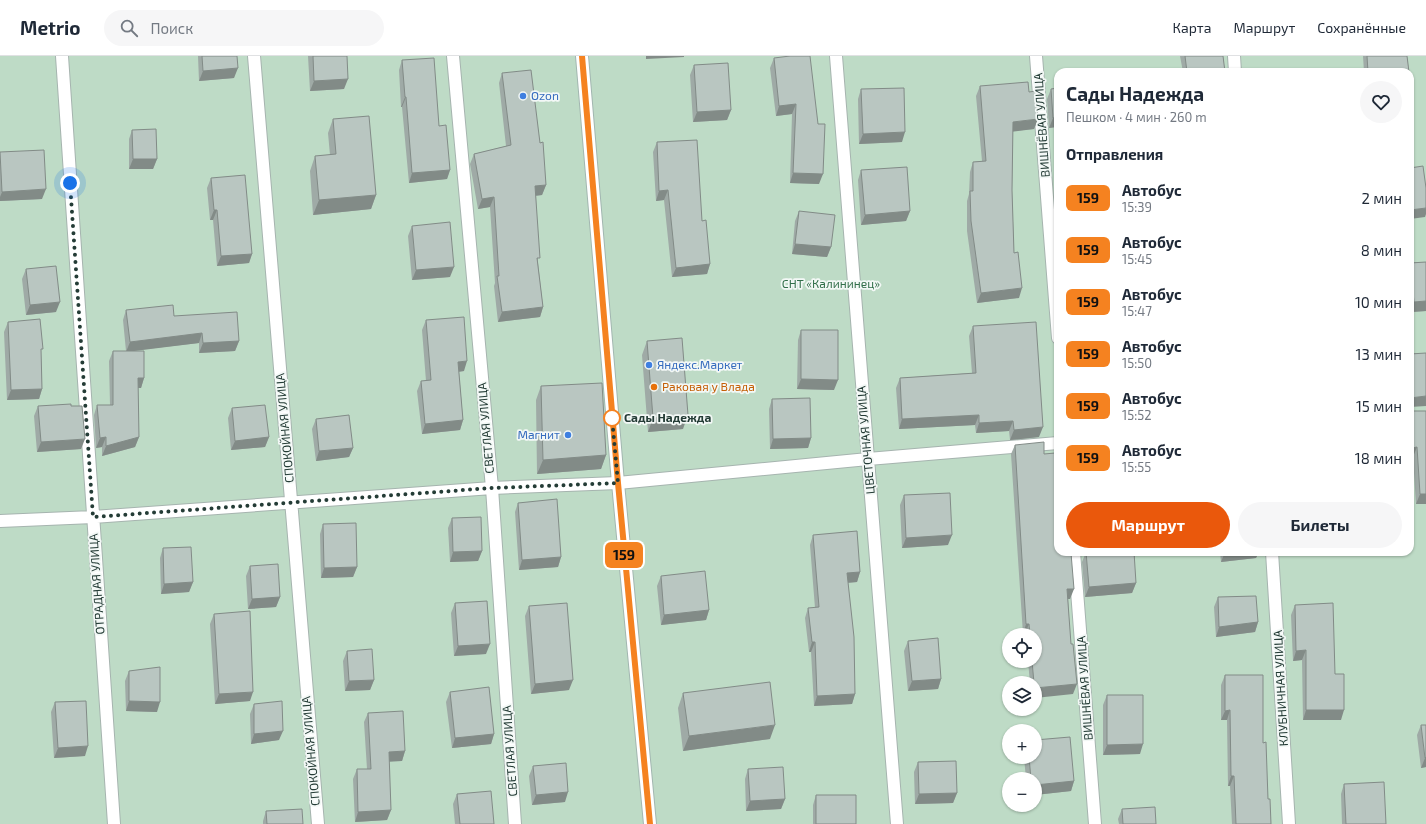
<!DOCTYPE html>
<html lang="ru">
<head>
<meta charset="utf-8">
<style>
  body { margin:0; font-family:"Exo 2",sans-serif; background:#f6f6f7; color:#1f2937; height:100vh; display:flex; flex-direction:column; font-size:15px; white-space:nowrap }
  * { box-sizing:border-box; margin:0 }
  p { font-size:13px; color:#747a83 }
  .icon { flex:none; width:22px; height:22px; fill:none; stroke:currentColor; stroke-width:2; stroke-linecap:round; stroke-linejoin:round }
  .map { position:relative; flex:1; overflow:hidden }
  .sheet { position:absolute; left:1054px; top:12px; width:360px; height:488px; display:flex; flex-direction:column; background:#fff; border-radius:12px; box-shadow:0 1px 3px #0004 }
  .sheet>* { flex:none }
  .badge { padding:0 8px; border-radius:6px; font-size:14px; line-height:26px }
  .buttons { position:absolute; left:1002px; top:572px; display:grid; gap:8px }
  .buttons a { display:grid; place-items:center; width:40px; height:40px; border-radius:50%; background:#fff; box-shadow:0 1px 3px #0004; font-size:20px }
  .you { position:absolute; width:20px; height:20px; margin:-10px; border:3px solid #fff; border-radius:50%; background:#1a73e8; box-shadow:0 0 0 6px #1a73e833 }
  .map>.badge { position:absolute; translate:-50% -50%; box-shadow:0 0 0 2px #fff }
  h2 { padding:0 12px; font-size:15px; line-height:36px }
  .round { display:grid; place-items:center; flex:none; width:42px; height:42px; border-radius:21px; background:#f6f6f7 }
  .summary { display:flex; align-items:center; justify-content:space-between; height:68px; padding:0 12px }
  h1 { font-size:19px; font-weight:700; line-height:30px }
  .action { display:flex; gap:8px; margin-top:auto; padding:8px 12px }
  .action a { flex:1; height:46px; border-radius:24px; background:#ea580c; color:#fff; font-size:16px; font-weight:700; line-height:46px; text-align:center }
  .action a+a { background:#f6f6f7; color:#1f2937 }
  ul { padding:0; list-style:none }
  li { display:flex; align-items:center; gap:12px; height:52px; padding:0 12px }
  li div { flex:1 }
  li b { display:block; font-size:15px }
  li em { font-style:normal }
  li .badge { min-width:44px; font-weight:700; text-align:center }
  header { display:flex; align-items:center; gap:24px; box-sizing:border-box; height:56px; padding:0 20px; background:#fff; border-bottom:1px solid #e0e1e3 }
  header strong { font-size:19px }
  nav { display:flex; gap:22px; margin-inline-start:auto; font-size:14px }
  .search { width:280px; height:36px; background:#f6f6f7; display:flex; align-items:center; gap:10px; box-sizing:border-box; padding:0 14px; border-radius:22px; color:#747a83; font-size:15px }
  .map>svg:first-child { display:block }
  .green { fill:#bedbc6; fill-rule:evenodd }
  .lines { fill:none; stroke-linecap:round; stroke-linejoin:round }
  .street-casing { stroke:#a6b4af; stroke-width:14 }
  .secondary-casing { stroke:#a2b6b0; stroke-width:14 }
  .street { stroke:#fff; stroke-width:12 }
  .secondary { stroke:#fff; stroke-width:12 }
  .wall { fill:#9faaa6 }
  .shaded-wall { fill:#828b87 }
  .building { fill:#b9c6c1; stroke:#828b87 }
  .line-casing { stroke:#fff; stroke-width:9 }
  .line { stroke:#f58220; stroke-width:6 }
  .walk { stroke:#243c36; stroke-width:4; stroke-dasharray:0 7.2 }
  .shop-dot { fill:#3f7fe0; stroke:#f3f8f6; stroke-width:1.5 }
  .food-dot { fill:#e8710a; stroke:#f3f8f6; stroke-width:1.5 }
  .stop-dot { fill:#fff; stroke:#f58220; stroke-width:2 }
  .labels { text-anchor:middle; stroke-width:3.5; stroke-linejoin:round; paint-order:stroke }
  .shop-label { font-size:12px; fill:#366cbe; stroke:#f3f8f6; text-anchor:start }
  .street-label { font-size:12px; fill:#243c36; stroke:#f3f8f6 }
  .park-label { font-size:12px; fill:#326f4a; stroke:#f3f8f6 }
  .food-label { font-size:12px; fill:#c56008; stroke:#f3f8f6; text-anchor:start }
  .stop-label { font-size:12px; font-weight:bold; fill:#243c36; stroke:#f3f8f6; text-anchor:start }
</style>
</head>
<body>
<header>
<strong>Metrio</strong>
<div class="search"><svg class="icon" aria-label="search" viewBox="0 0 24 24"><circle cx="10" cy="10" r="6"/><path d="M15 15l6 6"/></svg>Поиск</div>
<nav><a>Карта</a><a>Маршрут</a><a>Сохранённые</a></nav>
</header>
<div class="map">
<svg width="1426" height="768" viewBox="0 0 1426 768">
  <rect width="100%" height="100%" fill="#e3ece8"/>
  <path class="green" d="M0,0h1426v768h-1426zM1058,16h352v480h-352zM1009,579h26v26h-26zM1009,627h26v26h-26zM1009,675h26v26h-26zM1009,723h26v26h-26z"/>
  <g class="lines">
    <defs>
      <path id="street" d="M62,0l52,768
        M254,0l64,768
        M453,0l39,432 23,336
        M836,0l61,768
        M1036,0l22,282
        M1234,0l1,16
        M0,465l93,-4 399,-29 126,-5 250,-24 190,-16
        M1074,496l21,272
        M1272,496l17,272"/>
      <path id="secondary" d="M582,0l36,427 32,341"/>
    </defs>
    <use href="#street" class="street-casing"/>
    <use href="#secondary" class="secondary-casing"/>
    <use href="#street" class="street"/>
    <use href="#secondary" class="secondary"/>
  </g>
  <path class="wall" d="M198,0h39l-3,22 -35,3z
    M308,0h39l-3,33 -34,2z
    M1180,0h43l2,16h-42z
    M1363,0h44l2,16h-45z
    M774,2l44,66 1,60 -29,-1 2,-69 -16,2 -6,-48z
    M402,4l37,66 11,44 -3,9 -38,4 -7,-76h-1l-2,-37z
    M694,9l37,45 -4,10 -34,2 -3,-47z
    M502,17l38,70 6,42 -4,10 -6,1 2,67 5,44 -3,10 -42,5 -4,-36 1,-3 -5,-76 -12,2 -8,-45 4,-10 32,-8 -7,-63z
    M980,30l49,6 9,27 -4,10 -21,2 -1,59 2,63 5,45 -42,5 -10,-72v-30l2,-7 1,-22 3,-10 9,-1 -6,-65z
    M1058,32v48l-2,-9 -7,1 -2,-29 4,-10z
    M861,33l41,53 -43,2 -1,-45z
    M333,63l43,76 -5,14 -58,6 -3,-44 5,-15 15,-1 -2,-22z
    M132,74l25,29 -4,10h-24v-30z
    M657,86l45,79 8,43 -3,10 -35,3 -8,-77 -8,1 -3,-49z
    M0,96l42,47 -42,2z
    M861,114l49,41 -4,10 -45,4 -3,-45z
    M211,122l41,76 -3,9 -32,3 -4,-46h-3l-3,-32z
    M799,155l32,36 -4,10 -35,-3 3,-33z
    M412,170l38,51 -38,3 -4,-44z
    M1426,206v49l-15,1 -1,-6v-43z
    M26,213l30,43 -30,3 -4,-36z
    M126,254l48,6 65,25 -4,10 -36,2v-10l-70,8 15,27 -3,10h-3l1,49 -4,10 -33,9v-9l-6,1 -2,-33 3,-10h13l-1,-44 4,-10h13l-3,-31z
    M426,264l38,51 -5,1 4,48 -3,10 -38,4 -5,-43 4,-10h5l-4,-51z
    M8,266l33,32 1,35 -3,10 -32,1 -3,-68z
    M973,270l66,111 -29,3 -1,-9 -33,2 -1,-8 -76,4 -3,-41 4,-10 72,-5 -3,-37z
    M801,274l33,60 -37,-1 1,-49z
    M647,285l36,88 -35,3 -6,-77z
    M541,330l65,69 -5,14 -64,5 -1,-74z
    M772,343l39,39 -3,10 -38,1 -1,-40z
    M38,350l43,43 -44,3 -3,-36z
    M232,352l37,29 -4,10 -34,3 -3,-32z
    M1411,355h15v93h-10l-3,-47h-3v-44z
    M316,363l37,29 -4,9 -33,4 -4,-32z
    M1015,389l29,9 17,100 9,45h-2l5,95 -38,-11h-5l-2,-22h7v-26h-10v-1h-2l-12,-180z
    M904,439l44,50 -46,3 -2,-43z
    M518,447l43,54 -3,10 -39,3 -4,-58z
    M452,462l30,33 -4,10 -28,1 -2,-34z
    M323,468l34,43 -4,10 -32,1 -1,-44z
    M813,479l47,37 -3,10 -9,1 7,111 -3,10 -38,2 -3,-54h-2l-4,-34 3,-10h7l-5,-63z
    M163,492l30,34 -4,10 -28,2 -1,-36z
    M1086,496l50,31 -4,10 -47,4 -3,-35z
    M1220,496h39l-3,6 -35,4z
    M250,510l30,31 -4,10 -28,2 -2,-33z
    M661,520l48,34 -3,10 -45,5 -4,-39z
    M1218,541l40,25 -3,10 -39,5 -2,-30z
    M455,547l31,51 -32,2 -3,-43z
    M1295,549l40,69 6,46h-38l-1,-60 -9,1 -2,-46z
    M529,550l40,84 -38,4 -6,-78z
    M214,558l36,87 -35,3 -5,-80z
    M908,585l33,38 -3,10 -30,2 -4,-40z
    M347,595l27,29 -4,10 -25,1 -2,-30z
    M129,615l28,41 -31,-1 -1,-30z
    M1225,619l38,68 5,56 3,25h-39l-2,-38h-2l-1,-66h-6v-35z
    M450,636l44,42 -3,10 -39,4 -6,-46z
    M683,637l87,46 -87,12 -5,-43z
    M1107,639l33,59 -37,1v-50z
    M55,646l30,54 -31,2 -3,-46z
    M254,648l25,36 -28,4 -1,-30z
    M368,657l37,38 -3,10h-13l2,49 -4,10 -32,2 -2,-43 4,-10h10l-3,-47z
    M1421,669l5,42 -5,1 -4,-33z
    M1024,701h11l39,24 -3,10 -36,4v-16h-9z
    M918,706l39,31 -4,10 -38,1 -1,-32z
    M533,710l32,36 -33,3 -3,-29z
    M748,713l37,30 -4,10 -35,2 -1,-32z
    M1344,728l42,40h-44l-1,-30z
    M457,738l37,30h-39l-2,-20z
    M816,739l40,29h-43v-19z
    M1122,753l34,15h-37l-1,-5z
    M266,755l37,13h-40v-3z"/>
  <path class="shaded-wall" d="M646,0h38v1l-38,2z
    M238,12l-4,10 -35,3 4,-10z
    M348,23l-4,10 -34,2 4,-10z
    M405,41h1l-4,10h-1z
    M796,48l-4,10 -16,2 3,-10z
    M731,54l-4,10 -34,2 4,-10z
    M1058,61v6l-2,4 -7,1 4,-10z
    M1038,63l-4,10 -24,3 3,-10z
    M905,76l-3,10 -43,2 4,-10z
    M133,103h24l-4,10h-24z
    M450,114l-3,9 -38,4 3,-10z
    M793,117l30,1 -4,10 -29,-1z
    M546,129l-4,10 -11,1 4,-10z
    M46,133l-4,10 -42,2v-4l2,-5z
    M668,134l-4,10 -8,1 3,-10z
    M376,139l-5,14 -58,6 6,-15z
    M494,141l-4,10 -12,2 4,-10z
    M1426,152v6l-1,3 -15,2v-9z
    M214,154h3l-4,10h-3z
    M910,155l-4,10 -45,4 4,-10z
    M795,188l36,3 -4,10 -35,-3z
    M252,198l-3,9 -32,3 4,-10z
    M710,208l-3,10 -35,3 4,-9z
    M454,211l-4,10 -38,3 4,-10z
    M1022,232l-3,10 -42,5 4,-10z
    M1426,245v10l-15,1 3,-10z
    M60,246l-4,10 -30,3 4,-10z
    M543,251l-3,10 -42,5 4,-10z
    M202,277l-3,10 -73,9 4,-10z
    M239,285l-4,10 -36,2 4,-10z
    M467,305l-3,10 -10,1 4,-10z
    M138,322h6l-3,10h-6z
    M801,323l37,1 -4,10 -37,-1z
    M42,333l-3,10 -32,1 4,-10z
    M1426,340v10l-16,1v-9z
    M688,359l-5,14 -35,3 5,-14z
    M979,359l-4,10 -76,4 3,-10z
    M463,364l-3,10 -38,4 3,-10z
    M1013,365l-4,10 -33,2 3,-10z
    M1043,371l-4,10 -29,3 4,-10z
    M106,381l-4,10 -6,1 4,-10z
    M139,381l-4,10 -33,9 4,-10z
    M269,381l-4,10 -34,3 4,-9z
    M811,382l-3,10 -38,1 3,-10z
    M85,383l-4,10 -44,3 4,-10z
    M1417,391l-4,10h-3v-3l2,-6z
    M353,392l-4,9 -33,4 3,-10z
    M606,399l-5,14 -64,5 6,-14z
    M1420,438h6v10h-10z
    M952,479l-4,10 -46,3 4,-10z
    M482,495l-4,10 -28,1 3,-10z
    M1225,496h34l-3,6 -35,4z
    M561,501l-3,10 -39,3 3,-10z
    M357,511l-4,10 -32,1 3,-10z
    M860,516l-3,10 -14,1 4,-10z
    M193,526l-4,10 -28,2 3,-10z
    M1136,527l-4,10 -47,4 4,-10z
    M1067,533h7l-4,10h-7z
    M280,541l-4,10 -28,2 4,-10z
    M709,554l-3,10 -45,5 3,-10z
    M1258,566l-3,10 -39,5 3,-10z
    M1026,568h3l-4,10h-2z
    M812,586h3l-4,10h-2z
    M490,588l-4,10 -32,2 4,-10z
    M1306,594l-4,10 -9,1 3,-10z
    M941,623l-3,10 -30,2 4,-10z
    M374,624l-4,10 -25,1 4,-10z
    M573,624l-4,10 -38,4 4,-10z
    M1077,628l-4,10 -38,4v-10z
    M253,636l-3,9 -35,3 4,-10z
    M855,638l-3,10 -38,2 3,-10z
    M129,645l31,1 -3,10 -31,-1z
    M1230,654l-3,10h-6l4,-9z
    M1306,654h38l-3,10h-38z
    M775,669l-5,14 -87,12 6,-15z
    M283,675l-4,9 -28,4 3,-10z
    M494,678l-3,10 -39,4 3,-10z
    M1143,688l-3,10 -37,1 4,-10z
    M88,690l-3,10 -31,2 4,-10z
    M405,695l-3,10 -17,1 4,-10z
    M1426,701v10l-5,1 4,-10z
    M1231,720h3l-4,10h-2z
    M1074,725l-3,10 -36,4v-10z
    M568,736l-3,10 -33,3 4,-10z
    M957,737l-4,10 -38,1 4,-10z
    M785,743l-4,10 -35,2 4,-10z
    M391,754l-4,10 -32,2 3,-10z"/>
  <path class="building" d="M202,0h35l1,12 -35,3z
    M313,0h34l1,23 -34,2z
    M790,0h20l8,68h7l-2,50 -30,-1 3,-69 -17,2 -5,-48z
    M1185,0h38l2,16h-38z
    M1367,0h40l2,16h-41z
    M434,2l5,68 7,-1 4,45 -38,3 -6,-76h-1l-3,-37z
    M728,7l3,47 -34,2 -3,-47z
    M531,14l9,73 3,-1 3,43 -11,1 5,72h-3l6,49 -41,5 -5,-36h2l-5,-79 -12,2 -8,-45 37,-9 -9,-72z
    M1028,26l1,10 7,-1 2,28 -25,3 -1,68 2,63 4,-1 4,36 -41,5 -10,-72 -1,-30h3v-29l13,-1 -6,-75z
    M1410,29l2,17h-2z
    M904,32l1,44 -42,2 -2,-45z
    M1058,32v29l-5,1 -2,-29z
    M369,60l7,79 -57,5 -4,-44 21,-2 -3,-35z
    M156,73l1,30h-24l-1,-29z
    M697,84l5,81 4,-1 4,44 -34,4 -8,-78 -9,1 -2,-49z
    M44,94l2,39 -44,3 -2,-40z
    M1423,110l3,22v20l-16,2v-42z
    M907,111l3,44 -45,4 -4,-45z
    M245,119l7,79 -31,2 -4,-46h-3l-3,-32z
    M799,155l36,4 -4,32 -36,-3z
    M450,166l4,45 -38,3 -4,-44z
    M1426,206v39l-12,1 -4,-39z
    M56,210l4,36 -30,3 -4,-36z
    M173,249l1,11 63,-4 2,29 -36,2 -1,-10 -72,9 -4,-32z
    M464,261l3,44 -9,1 5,58 -38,4 -4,-43 10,-1 -5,-60z
    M40,263l3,30h-2l1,40 -31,1 -3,-68z
    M1036,266l7,105 -29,3 -1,-9 -34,2v-8l-77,4 -2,-41 76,-5 -3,-47z
    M801,274h37v50l-37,-1z
    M682,282l6,77 -35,3 -6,-77z
    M113,295h31v27h-6l1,59 -33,9v-9l-6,1 -3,-33h16z
    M1426,297v43l-16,2v-44z
    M602,327l4,72 -63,5 -2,-74z
    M810,342l1,40 -38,1 -1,-40z
    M71,348v2h11l3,33 -44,3 -3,-36z
    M265,349l4,32 -34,4 -3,-33z
    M1411,355h15v83h-6l-3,-47 -5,1z
    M349,359l4,33 -34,3 -3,-32z
    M1044,386v12l11,-1 3,50v49h3v2l10,-1 3,36h-7l4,55h2l4,40 -42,4v-5h-1l-2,-22h3v-26h-5l-1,-11h-3l-11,-179z
    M950,437l2,42 -46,3 -2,-43z
    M557,443l4,58 -39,3 -4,-57z
    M481,461l1,34 -29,1 -1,-34z
    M356,467l1,44 -33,1 -1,-44z
    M857,475l3,41 -13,1 7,64 1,57 -38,2 -2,-54h-3l-4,-34 11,-1 -6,-72z
    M191,491l2,35 -29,2 -1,-36z
    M1086,496h48l2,31 -47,4z
    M278,508l2,33 -28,2 -2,-33z
    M705,515l4,39 -45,5 -3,-39z
    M1256,540l2,26 -39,5 -1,-30z
    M487,545l3,43 -32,2 -3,-43z
    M567,547l6,77 -38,4 -6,-78z
    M1333,547l2,71h9v36h-38v-60l-10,1 -1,-46z
    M250,555l3,81 -34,2 -5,-80z
    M938,582l3,41 -29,2 -4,-40z
    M372,593l2,31 -25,1 -2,-30z
    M160,611v35l-31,-1v-30z
    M1225,619h38v68l3,-1 2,57h2l1,25h-35l-2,-48h-3l-1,-66 -5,1z
    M770,626l5,43 -86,11 -6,-43z
    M489,631l5,47 -39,4 -5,-46z
    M1107,639h36v49l-36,1z
    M86,645l2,45 -30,2 -3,-46z
    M282,645l1,30 -29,3v-30z
    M403,655l2,40 -16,1 2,58 -33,2 -1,-43h14l-3,-56z
    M1421,669h5v32l-1,1z
    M1070,681l4,44 -39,4v-6h-4l-2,-22h6v-17z
    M956,705l1,32 -38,1 -1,-32z
    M566,707l2,29 -32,3 -3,-29z
    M783,711l2,32 -35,2 -2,-32z
    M1384,726l2,42h-40l-2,-40z
    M491,735l3,33h-34l-3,-30z
    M816,739h40v29h-40z
    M1155,751l1,17h-33l-1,-15z
    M302,753l1,15h-36l-1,-13z"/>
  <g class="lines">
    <defs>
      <path id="line" d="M582,0l36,427 32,341"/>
    </defs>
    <use href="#line" class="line-casing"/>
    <use href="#line" class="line"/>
    <path class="walk" d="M70,127l23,334 399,-29 126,-5 -6,-65"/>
  </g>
  <g class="shop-dot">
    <circle cx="523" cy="40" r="4"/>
    <circle cx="649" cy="309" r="4"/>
    <circle cx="568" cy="379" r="4"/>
  </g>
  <circle class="food-dot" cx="654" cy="331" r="4"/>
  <circle class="stop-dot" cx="612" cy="362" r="8"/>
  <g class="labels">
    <g class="shop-label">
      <text x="531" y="44">Ozon</text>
      <text x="657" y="313">Яндекс.Маркет</text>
      <text x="560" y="383" text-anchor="end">Магнит</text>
    </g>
    <g class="street-label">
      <text transform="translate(1042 69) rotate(-94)" y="4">ВИШНЁВАЯ УЛИЦА</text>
      <text transform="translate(285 372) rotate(-95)" y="4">СПОКОЙНАЯ УЛИЦА</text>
      <text transform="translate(486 372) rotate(-95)" y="4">СВЕТЛАЯ УЛИЦА</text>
      <text transform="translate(866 384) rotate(-95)" y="4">ЦВЕТОЧНАЯ УЛИЦА</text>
      <text transform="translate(97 528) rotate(-94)" y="4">ОТРАДНАЯ УЛИЦА</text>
      <text transform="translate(1085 632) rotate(-94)" y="4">ВИШНЁВАЯ УЛИЦА</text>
      <text transform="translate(1281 632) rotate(-93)" y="4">КЛУБНИЧНАЯ УЛИЦА</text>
      <text transform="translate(311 695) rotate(-95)" y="4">СПОКОЙНАЯ УЛИЦА</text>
      <text transform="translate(510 695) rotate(-94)" y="4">СВЕТЛАЯ УЛИЦА</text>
    </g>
    <g class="park-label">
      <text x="831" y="232">СНТ «Калининец»</text>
    </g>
    <g class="food-label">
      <text x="662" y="335">Раковая у Влада</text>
    </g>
    <g class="stop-label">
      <text x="624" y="366">Сады Надежда</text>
    </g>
  </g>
</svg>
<div class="buttons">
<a><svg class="icon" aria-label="locate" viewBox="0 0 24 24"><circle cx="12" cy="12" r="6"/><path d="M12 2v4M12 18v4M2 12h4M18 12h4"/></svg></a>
<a><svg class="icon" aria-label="layers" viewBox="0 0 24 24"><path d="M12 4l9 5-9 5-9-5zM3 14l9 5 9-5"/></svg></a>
<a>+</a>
<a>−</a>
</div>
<div class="you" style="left:70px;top:127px"></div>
<b class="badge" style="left:624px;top:499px;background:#f58220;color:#111">159</b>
<section class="sheet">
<div class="summary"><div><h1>Сады Надежда</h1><p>Пешком · 4 мин · 260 m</p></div><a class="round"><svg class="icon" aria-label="heart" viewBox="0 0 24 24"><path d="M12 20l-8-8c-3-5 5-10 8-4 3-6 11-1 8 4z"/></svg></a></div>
<h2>Отправления</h2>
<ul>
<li><span class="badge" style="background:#f58220;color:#111">159</span><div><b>Автобус</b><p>15:39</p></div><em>2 мин</em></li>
<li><span class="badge" style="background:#f58220;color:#111">159</span><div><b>Автобус</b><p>15:45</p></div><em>8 мин</em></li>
<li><span class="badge" style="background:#f58220;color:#111">159</span><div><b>Автобус</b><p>15:47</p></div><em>10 мин</em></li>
<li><span class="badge" style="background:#f58220;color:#111">159</span><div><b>Автобус</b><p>15:50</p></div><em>13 мин</em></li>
<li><span class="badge" style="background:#f58220;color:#111">159</span><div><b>Автобус</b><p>15:52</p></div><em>15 мин</em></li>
<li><span class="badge" style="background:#f58220;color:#111">159</span><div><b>Автобус</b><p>15:55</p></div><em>18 мин</em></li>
</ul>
<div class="action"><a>Маршрут</a><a>Билеты</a></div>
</section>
</div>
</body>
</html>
